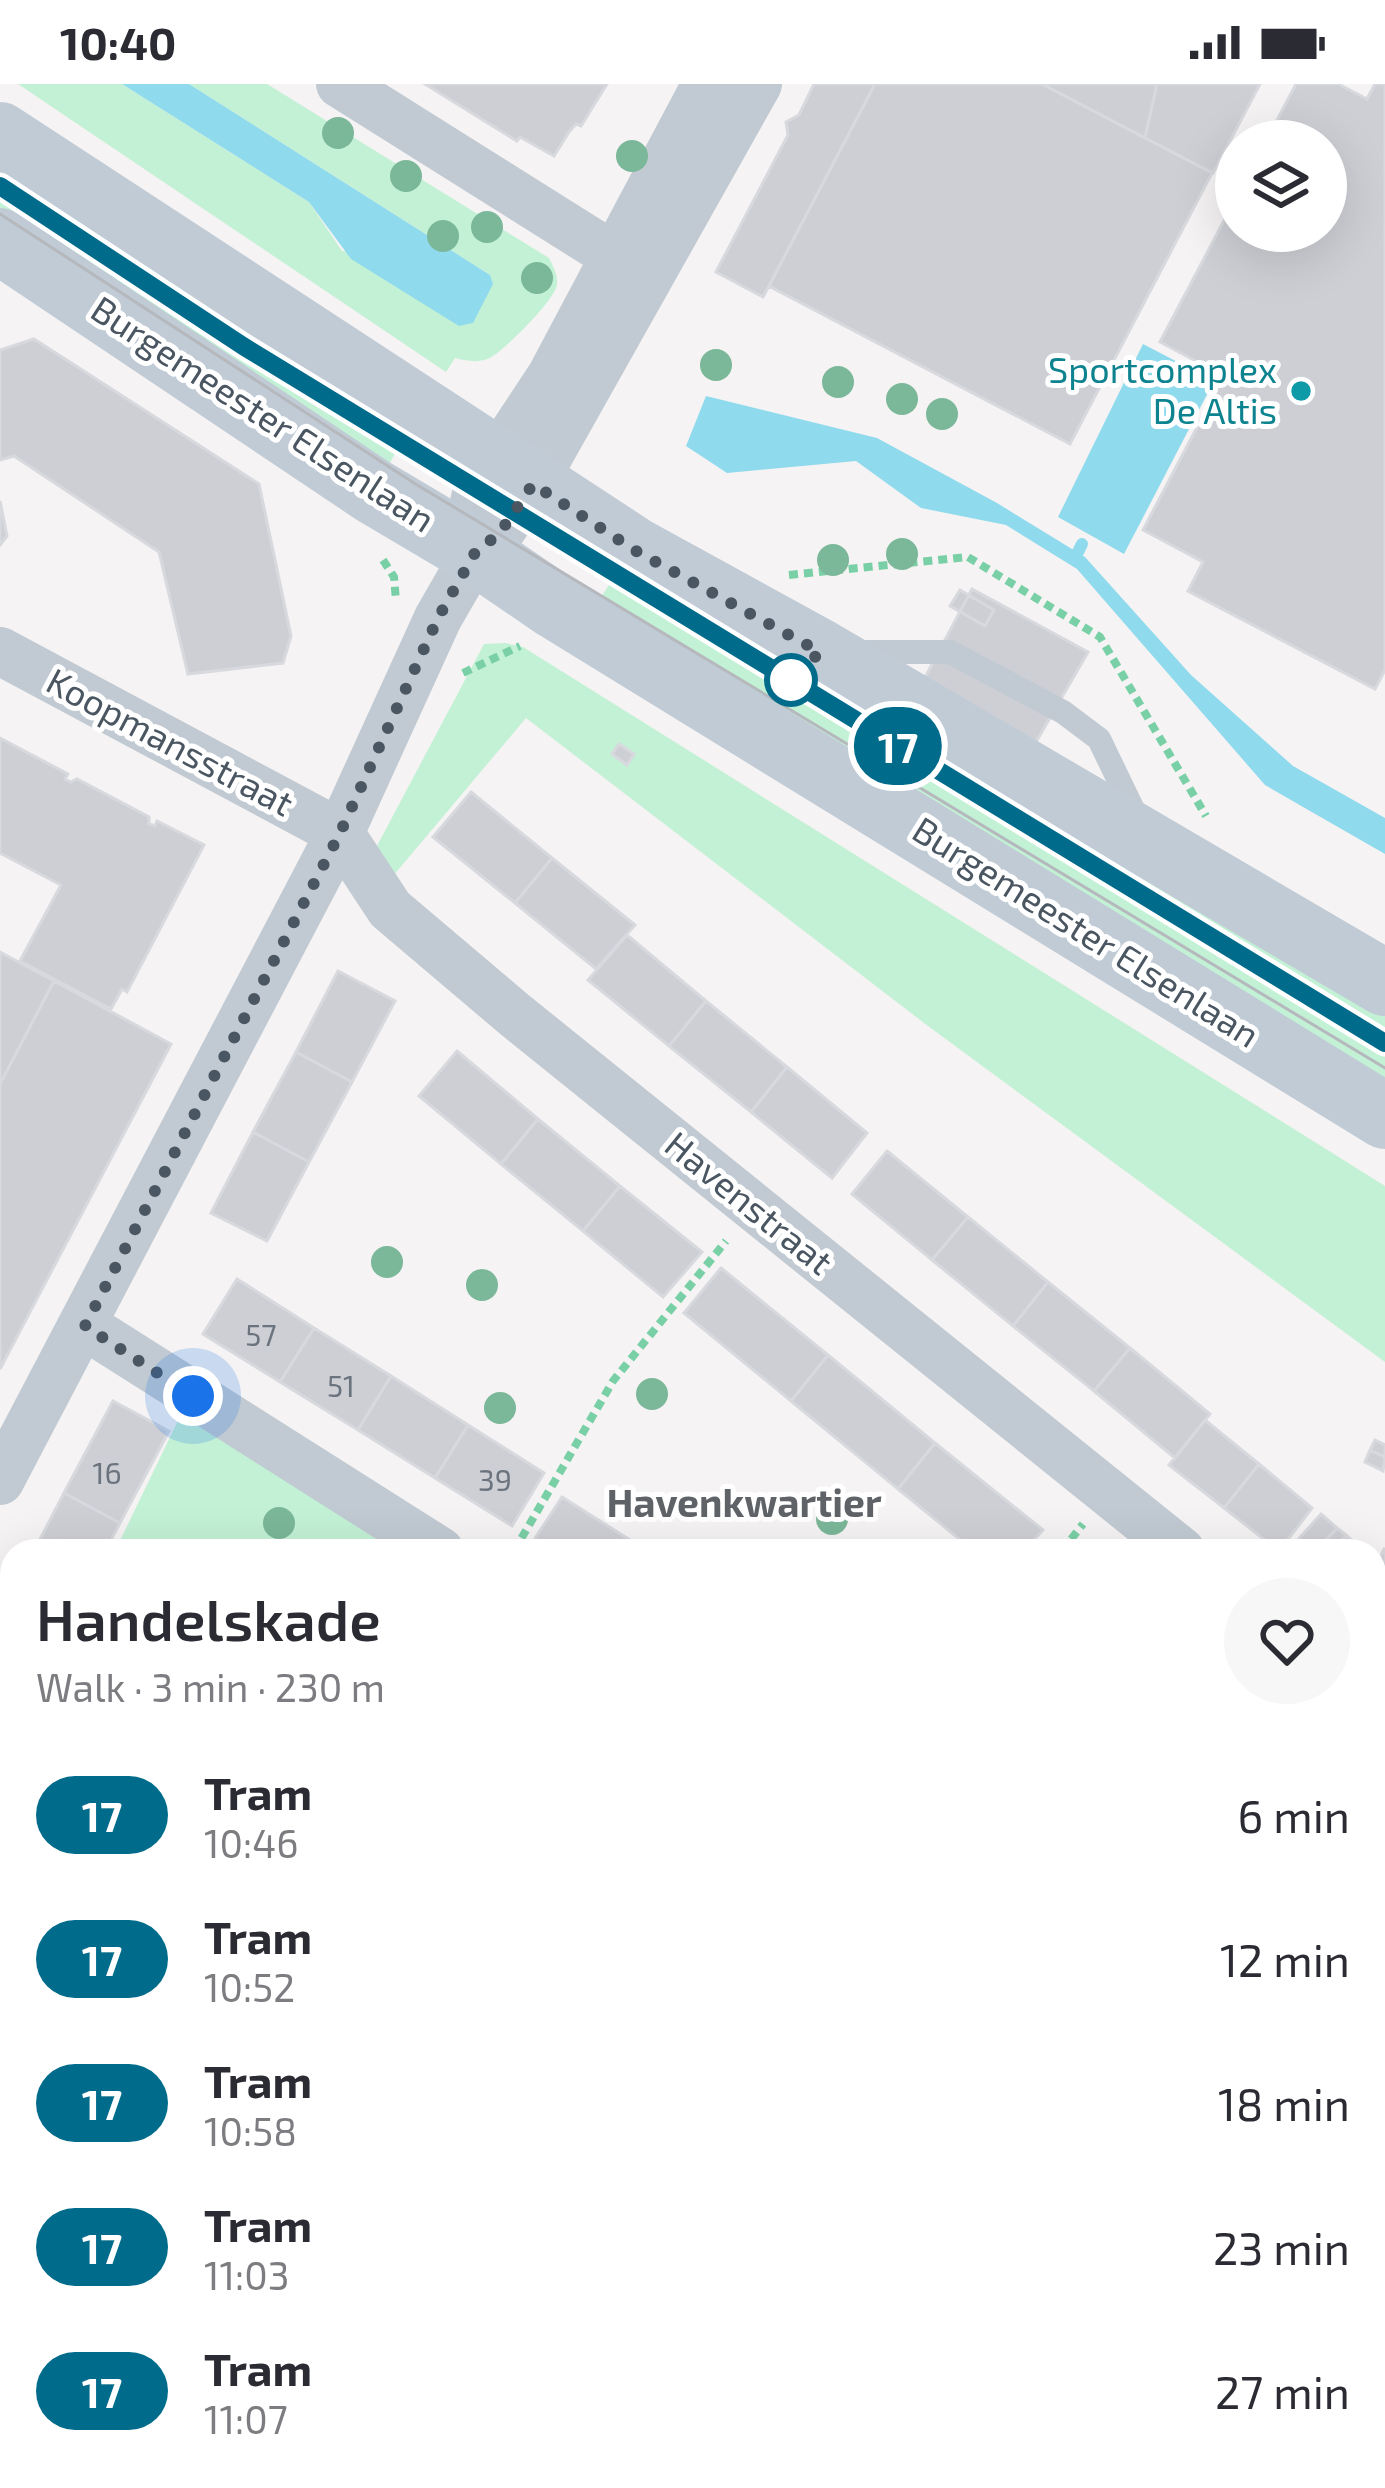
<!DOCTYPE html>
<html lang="en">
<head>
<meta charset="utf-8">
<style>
  body { margin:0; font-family:"Exo 2",sans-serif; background:#f7f7f7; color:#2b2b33; height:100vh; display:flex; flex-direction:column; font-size:45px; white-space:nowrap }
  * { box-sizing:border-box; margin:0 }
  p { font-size:39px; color:#7c7c81 }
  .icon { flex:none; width:66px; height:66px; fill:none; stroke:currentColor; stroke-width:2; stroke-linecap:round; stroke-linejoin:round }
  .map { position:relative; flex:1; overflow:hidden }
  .panel { position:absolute; left:0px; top:1455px; width:1386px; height:951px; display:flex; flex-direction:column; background:#fff; border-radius:36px 36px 0 0; box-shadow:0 12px 48px #0002 }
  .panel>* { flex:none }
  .badge { padding:0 24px; border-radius:39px; font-size:42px; line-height:78px }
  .tools { position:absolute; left:1215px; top:36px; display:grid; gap:24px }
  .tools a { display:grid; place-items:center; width:132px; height:132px; border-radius:50%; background:#fff; box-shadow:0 12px 48px #0002; font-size:60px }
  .you { position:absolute; width:60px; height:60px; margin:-30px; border:9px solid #fff; border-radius:50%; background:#1a73e8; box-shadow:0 0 0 18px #1a73e833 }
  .map>.badge { position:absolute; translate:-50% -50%; box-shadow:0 0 0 6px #fff }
  .round { display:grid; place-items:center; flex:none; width:126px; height:126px; border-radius:63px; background:#f7f7f7 }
  .headline { display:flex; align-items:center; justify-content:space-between; height:204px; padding:0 36px }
  h1 { font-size:57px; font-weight:600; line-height:90px }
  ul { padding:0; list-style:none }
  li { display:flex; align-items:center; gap:36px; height:144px; padding:0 36px }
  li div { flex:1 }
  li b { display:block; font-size:45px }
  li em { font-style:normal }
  li .badge { min-width:132px; font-weight:700; text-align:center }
  .status { display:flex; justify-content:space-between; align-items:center; height:84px; padding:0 60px; background:#fff; direction:ltr }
  .status svg { height:33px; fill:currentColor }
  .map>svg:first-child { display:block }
  .green { fill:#c3f1d5 }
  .water { fill:#90daee }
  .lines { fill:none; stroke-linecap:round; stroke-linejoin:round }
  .stream { stroke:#90daee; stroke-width:12 }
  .building { fill:#cdcfd5; stroke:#d7d9de; stroke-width:3 }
  .path { stroke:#7ad0a6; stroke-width:8; stroke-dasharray:9 6; stroke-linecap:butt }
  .lane { stroke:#c1cad2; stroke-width:24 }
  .street { stroke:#c1cad2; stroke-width:48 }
  .secondary { stroke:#c1cbd6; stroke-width:66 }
  .tram { stroke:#b5b8bd; stroke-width:3 }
  .tree { fill:#7bb799 }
  .line-casing { stroke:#fff; stroke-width:27 }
  .line { stroke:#006b8b; stroke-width:18 }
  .walk { stroke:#4a5661; stroke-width:12; stroke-dasharray:0 21.6 }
  .culture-dot { fill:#0f9aa8; stroke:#fff; stroke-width:4.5 }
  .stop-dot { fill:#fff; stroke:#006b8b; stroke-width:6 }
  .labels { text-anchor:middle; stroke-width:10; stroke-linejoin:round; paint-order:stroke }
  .number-label { font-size:30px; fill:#6b747e }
  .culture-label { font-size:36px; fill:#0d838f; stroke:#fff; text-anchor:end }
  .street-label { font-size:36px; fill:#4a5661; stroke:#fff }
  .neighbourhood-label { font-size:39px; font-weight:bold; fill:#5f6368; stroke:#fff }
</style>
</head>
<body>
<div class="status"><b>10:40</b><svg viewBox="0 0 49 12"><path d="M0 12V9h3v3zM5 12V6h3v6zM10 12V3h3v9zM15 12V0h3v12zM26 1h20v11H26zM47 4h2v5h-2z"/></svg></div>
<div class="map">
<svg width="1385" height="2404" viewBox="0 0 1385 2404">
  <rect width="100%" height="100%" fill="#f5f3f3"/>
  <path class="green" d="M18,0h104l187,118 33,49 148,24 -301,-191h78l282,174c4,8 9,17 8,27 -3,16 -50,62 -64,71 -12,8 -25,5 -38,2l-9,14z
    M0,66l406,285 -21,36 -385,-245z
    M623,479l762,432v103l-787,-496z
    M505,559l18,4 862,539v176l-457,-336 -402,-308 -133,158 -24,-15 115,-217z
    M187,1318l235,149h-307z
    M0,1656l12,5v70l-12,-6z
    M0,1751l12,5v638h1039l-5,10h-1046z"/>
  <path class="water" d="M122,0h67l301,191 3,9 -20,39 -14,3 -108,-67 -42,-57z
    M1143,260l71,37 -90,173 -66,-37z
    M706,312l171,42 120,65 88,54 106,118 102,91 92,52v36l-120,-69 -188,-216 -71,-44 -85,-17 -65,-47 -129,12 -41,-27z"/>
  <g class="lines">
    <path class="stream" d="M1078,468l4,-8"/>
  </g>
  <path class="building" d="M425,0h182l-26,42 -5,-2 -7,8 -15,24 -34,-19 -3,4z
    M814,0h61l-112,213 -47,-25 72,-137 -2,-13 13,-7z
    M875,0h167l170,89 -142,271 -301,-158z
    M1042,0h115l-12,54z
    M1157,0h103l-47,89 -68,-35z
    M1296,0h42l29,15 8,-15h10v586l-10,19 -187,-98 15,-29 -60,-32 81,-154 -64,-34 76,-144v33h90v-90h-60z
    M34,255l225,145 32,152 -8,27 -95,11 -29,-122 -145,-96 -14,4v-110z
    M0,417l7,35 -7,9z
    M972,505l116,63 -56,97 -112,-62z
    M960,506l34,20 -9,16 -35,-20z
    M0,654l68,36 -3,5 6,3 6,-3 72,38v7l6,2 2,-5 47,24 -77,147 -5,-3 -11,20 -91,-48 41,-76 -61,-32z
    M619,660l15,10 -7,11 -15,-11z
    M471,708l81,66 -37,45 -82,-66z
    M552,774l83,67 -39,44 -81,-66z
    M627,851l79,66 -37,45 -81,-66z
    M0,868l54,29 -54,103z
    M338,887l57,30 -43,81 -56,-30z
    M54,897l117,63 -171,325v-285z
    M706,917l81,66 -36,45 -82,-66z
    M457,967l81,68 -37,45 -82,-68z
    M296,968l56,30 -43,80 -56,-30z
    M787,983l80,66 -35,45 -81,-66z
    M538,1035l82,67 -37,45 -82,-67z
    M253,1048l56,30 -42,79 -56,-28z
    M887,1067l81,66 -36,43 -80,-66z
    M620,1102l82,66 -39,45 -80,-66z
    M968,1133l80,65 -35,44 -81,-66z
    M721,1184l107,87 -37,46 -107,-88z
    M237,1195l77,49 -34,54 -77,-48z
    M1048,1198l82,66 -36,43 -81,-65z
    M314,1244l77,48 -33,54 -78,-48z
    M1130,1264l80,66 -35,44 -81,-67z
    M828,1271l107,88 -37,46 -107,-88z
    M391,1292l77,49 -33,53 -77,-48z
    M113,1317l56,30 -49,92 -56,-30z
    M1205,1336l54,44 -35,44 -55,-43z
    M468,1341l76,48 -32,53 -77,-48z
    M1375,1356l10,5v12l-15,-7z
    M935,1359l108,87 -19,21h-50l-76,-62z
    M1370,1366l15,7 -2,14 -18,-9z
    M1259,1380l53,44 -33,43 -55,-43z
    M64,1409l56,30 -15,28h-71z
    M562,1413l76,48 -4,6 -106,-2z
    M1321,1430l16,14 -21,23h-28z
    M1337,1444l9,7 -12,15 -10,-8z
    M1346,1451l10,9 -5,7h-16z
    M1384,1465h1v48l-11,-5v-22z
    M1384,2307h1v46l-11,-5v-25z
    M1374,2348l11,5v51h-36l5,-10h20z"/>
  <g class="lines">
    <path class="path" d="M383,476l11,17 2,24
      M789,491l179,-18 132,80 106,179
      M463,589l57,-27
      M514,1467l99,-170 113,-140
      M1062,1467l21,-27
      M0,1729l12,6
      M1374,1766l11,-24
      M1374,2035l11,-24
      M0,2038l12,6
      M0,2241l12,-4
      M221,2394l3,10
      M824,2394l19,10
      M0,2399l9,5
      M53,2404l6,-10
      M342,2404l6,-10
      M662,2404l5,-10
      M1075,2404l5,-10"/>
    <path class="lane" d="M857,568h93l113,60 36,27 39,81"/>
    <path class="street" d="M340,0l301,189
      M476,468l-5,-34 6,-30 74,-112 155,-292
      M0,567l340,182 50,76 125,106 666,536
      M85,1242l355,225
      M0,1397l340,-648 98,-215 38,-66 23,-18 34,-50 225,-400
      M0,1605l12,6
      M1374,1625l11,9"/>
    <path class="secondary" d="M0,51l636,416 184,101 565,331
      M0,157l373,250 103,61 79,54 830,510
      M1374,1915l11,-23
      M1143,2404l5,-10"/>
    <path class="tram" d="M0,102l243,160 1142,697
      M0,130l414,269 971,585"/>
  </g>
  <g class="tree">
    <circle cx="338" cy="49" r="16"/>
    <circle cx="632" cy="72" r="16"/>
    <circle cx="406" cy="92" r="16"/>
    <circle cx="487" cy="143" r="16"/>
    <circle cx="443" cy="152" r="16"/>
    <circle cx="537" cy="194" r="16"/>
    <circle cx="716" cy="281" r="16"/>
    <circle cx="838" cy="298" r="16"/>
    <circle cx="902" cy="315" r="16"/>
    <circle cx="942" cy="330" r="16"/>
    <circle cx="902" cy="470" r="16"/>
    <circle cx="833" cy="476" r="16"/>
    <circle cx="387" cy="1178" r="16"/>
    <circle cx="482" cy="1201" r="16"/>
    <circle cx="652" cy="1310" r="16"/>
    <circle cx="500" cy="1324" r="16"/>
    <circle cx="832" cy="1435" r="16"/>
    <circle cx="279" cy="1439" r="16"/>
  </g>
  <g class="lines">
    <defs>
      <path id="line" d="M0,102l243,160 1142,697"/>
    </defs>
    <use href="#line" class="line-casing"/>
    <use href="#line" class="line"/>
    <path class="walk" d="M193,1312l-108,-70 255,-493 98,-215 38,-67 23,-17 34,-50 103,67 184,101 -29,28"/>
  </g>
  <circle class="culture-dot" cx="1301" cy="307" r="12"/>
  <circle class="stop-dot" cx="791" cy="596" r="24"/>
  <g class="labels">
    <g class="number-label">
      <text x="261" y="1262">57</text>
      <text x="341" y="1313">51</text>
      <text x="107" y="1400">16</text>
      <text x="495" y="1407">39</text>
    </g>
    <g class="culture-label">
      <text x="1277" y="299">Sportcomplex<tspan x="1277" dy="41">De Altis</tspan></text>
    </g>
    <g class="street-label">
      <text transform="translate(263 330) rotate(33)" y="13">Burgemeester Elsenlaan</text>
      <text transform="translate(170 658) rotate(28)" y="13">Koopmansstraat</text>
      <text transform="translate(1086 848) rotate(32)" y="13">Burgemeester Elsenlaan</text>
      <text transform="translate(749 1119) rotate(39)" y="13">Havenstraat</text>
    </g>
    <g class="neighbourhood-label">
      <text x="744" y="1433">Havenkwartier</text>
    </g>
  </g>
</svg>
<div class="tools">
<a><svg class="icon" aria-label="layers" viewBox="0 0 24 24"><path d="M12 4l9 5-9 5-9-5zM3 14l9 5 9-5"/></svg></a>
</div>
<div class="you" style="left:193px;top:1312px"></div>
<b class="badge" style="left:898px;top:662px;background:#006b8b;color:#fff">17</b>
<section class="panel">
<div class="headline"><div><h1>Handelskade</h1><p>Walk · 3 min · 230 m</p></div><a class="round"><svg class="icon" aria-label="heart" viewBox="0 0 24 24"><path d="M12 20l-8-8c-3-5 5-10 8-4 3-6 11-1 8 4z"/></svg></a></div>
<ul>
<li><span class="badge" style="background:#006b8b;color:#fff">17</span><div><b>Tram</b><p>10:46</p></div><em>6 min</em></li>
<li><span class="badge" style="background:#006b8b;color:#fff">17</span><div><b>Tram</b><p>10:52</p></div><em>12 min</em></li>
<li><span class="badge" style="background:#006b8b;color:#fff">17</span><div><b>Tram</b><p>10:58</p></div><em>18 min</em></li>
<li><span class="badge" style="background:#006b8b;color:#fff">17</span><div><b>Tram</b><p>11:03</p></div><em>23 min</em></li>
<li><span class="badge" style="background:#006b8b;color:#fff">17</span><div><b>Tram</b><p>11:07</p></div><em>27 min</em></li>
</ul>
</section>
</div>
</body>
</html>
